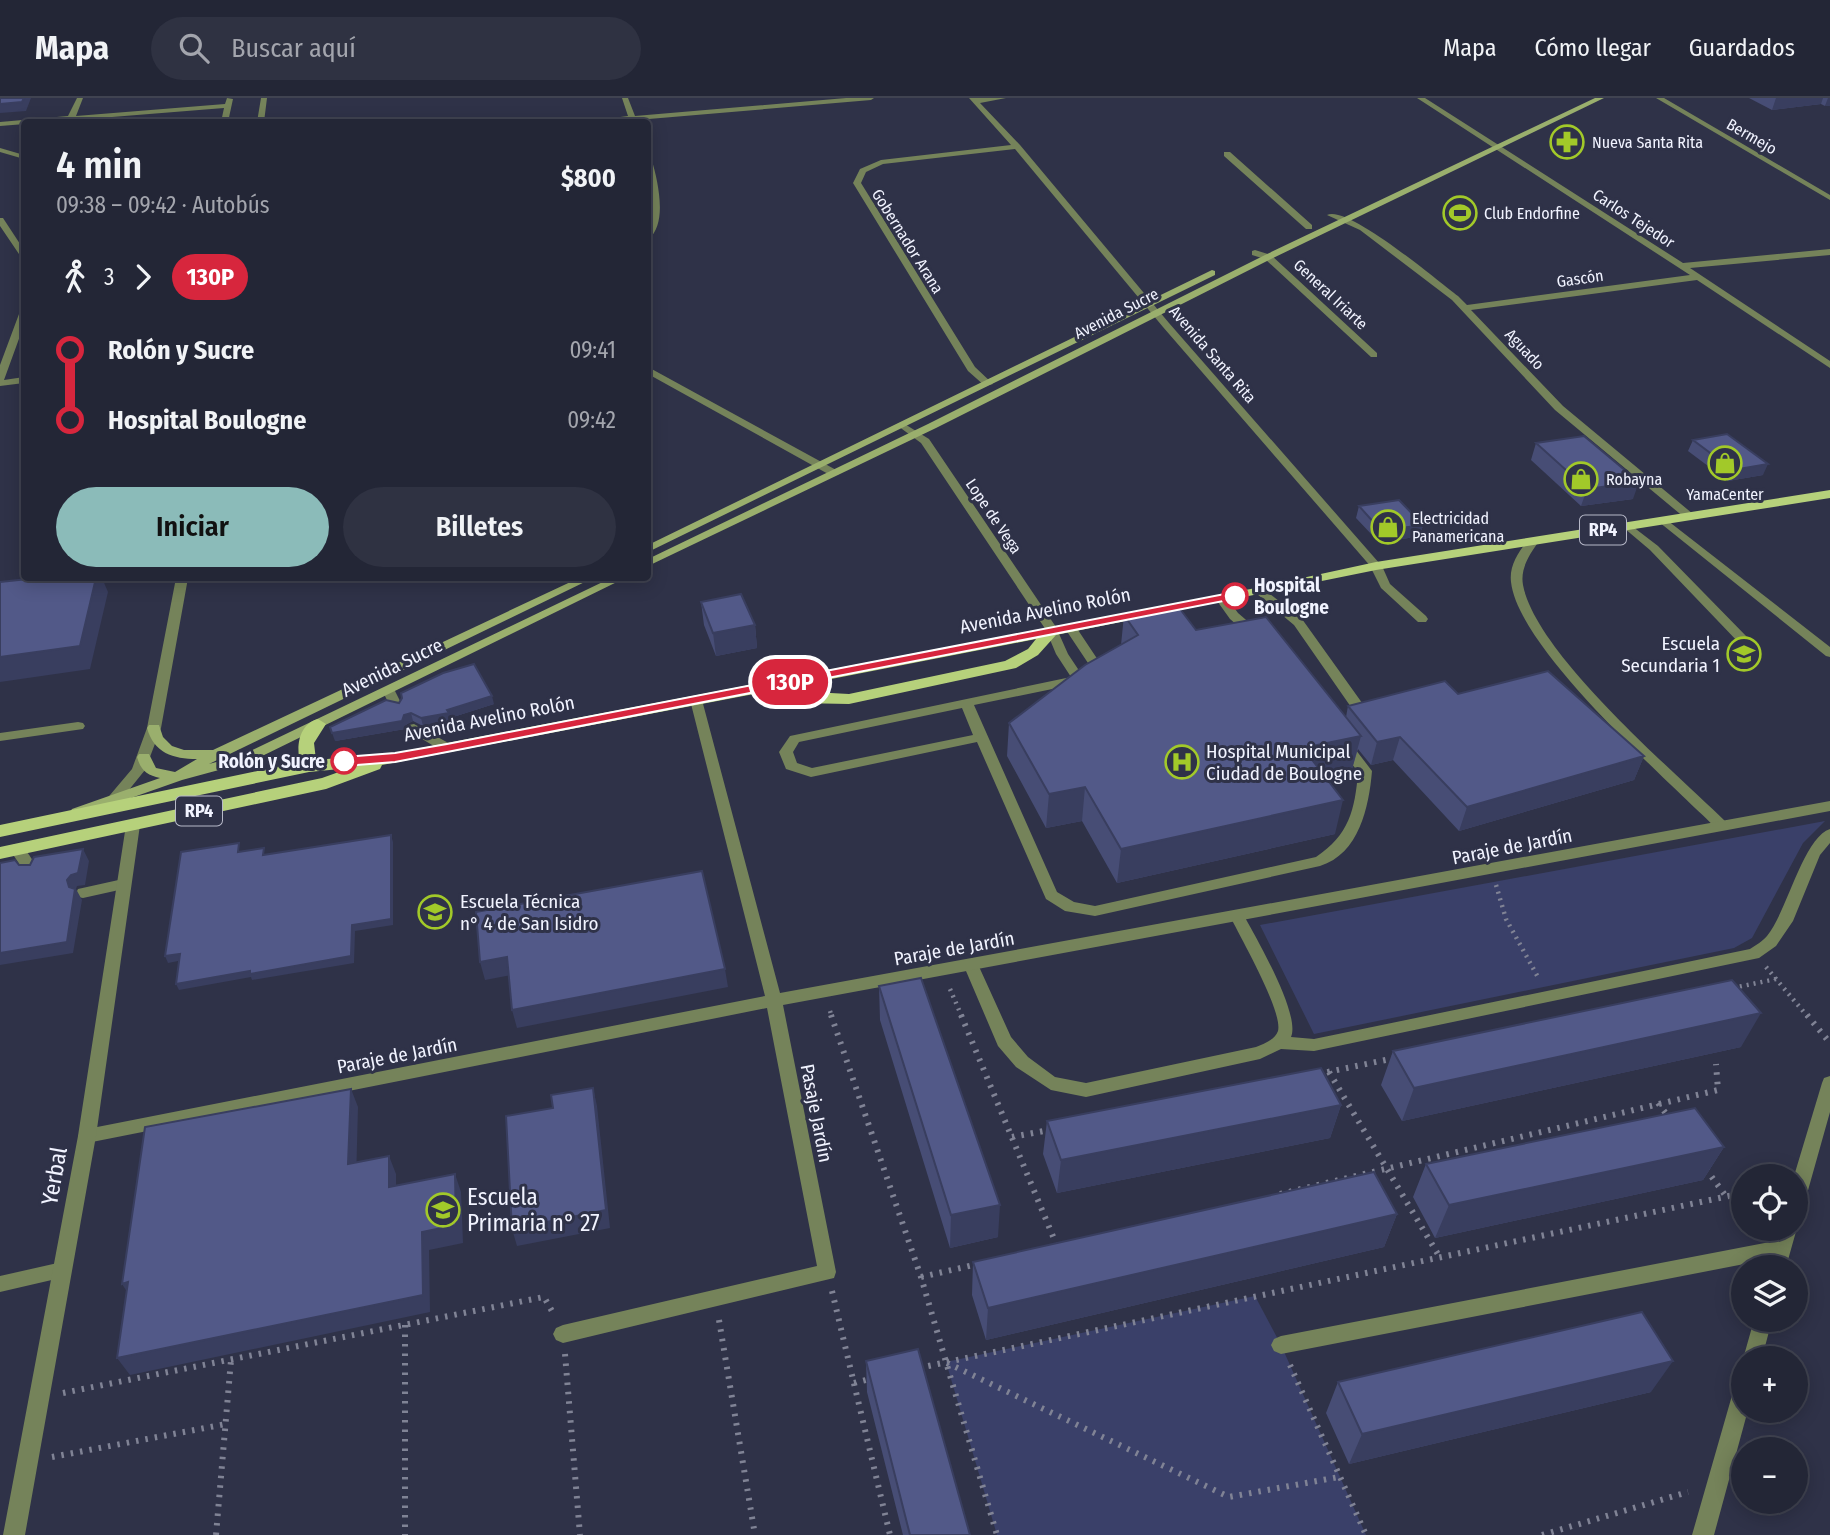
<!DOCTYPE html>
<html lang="es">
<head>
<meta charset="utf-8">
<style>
  body { margin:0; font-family:"Fira Sans Condensed",sans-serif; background:#2f3242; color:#f1f3f6; height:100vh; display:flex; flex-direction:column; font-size:26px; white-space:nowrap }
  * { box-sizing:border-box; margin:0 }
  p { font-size:23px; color:#a3a5ad }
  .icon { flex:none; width:38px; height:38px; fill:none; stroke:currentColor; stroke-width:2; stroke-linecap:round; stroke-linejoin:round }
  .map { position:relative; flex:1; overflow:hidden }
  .drawer { position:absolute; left:21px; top:21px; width:630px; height:462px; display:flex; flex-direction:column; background:#232636; border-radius:7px; box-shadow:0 4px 18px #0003,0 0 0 2px #404351 }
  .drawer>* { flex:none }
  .badge { padding:0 14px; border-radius:23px; font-size:24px; line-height:46px }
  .controls { position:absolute; left:1731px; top:1066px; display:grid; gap:14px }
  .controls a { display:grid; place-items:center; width:77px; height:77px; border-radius:50%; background:#232636; box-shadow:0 4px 18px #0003,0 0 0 2px #404351; font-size:35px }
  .map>.badge { position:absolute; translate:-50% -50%; box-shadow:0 0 0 4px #fff }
  .legs { display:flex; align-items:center; gap:10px; height:77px; padding:0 35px; font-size:23px }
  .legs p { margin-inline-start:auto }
  .summary { display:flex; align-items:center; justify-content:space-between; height:119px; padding:0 35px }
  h1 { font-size:38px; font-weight:600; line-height:52px }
  .action { display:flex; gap:14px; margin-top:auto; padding:14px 35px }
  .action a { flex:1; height:80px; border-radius:42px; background:#8bbbb9; color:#111; font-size:28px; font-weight:600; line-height:80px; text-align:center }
  .action a+a { background:#2f3242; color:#f1f3f6 }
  ul { padding:0 35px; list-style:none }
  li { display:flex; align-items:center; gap:24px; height:70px; font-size:26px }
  li i { display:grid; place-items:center; width:10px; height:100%; margin:0 9px; background:currentColor }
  li i::after { content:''; width:18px; height:18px; margin:-9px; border:5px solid; border-radius:50%; background:#232636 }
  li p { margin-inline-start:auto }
  li:first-child i { background:linear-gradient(#0000 50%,currentColor 0) }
  li:last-child i { background:linear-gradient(currentColor 50%,#0000 0) }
  header { display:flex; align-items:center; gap:42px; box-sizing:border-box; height:98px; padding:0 35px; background:#232636; border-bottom:2px solid #404351 }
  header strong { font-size:33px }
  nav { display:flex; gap:38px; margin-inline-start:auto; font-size:24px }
  .search { width:490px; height:63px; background:#2f3242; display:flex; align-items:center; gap:18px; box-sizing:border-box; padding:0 24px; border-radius:38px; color:#a3a5ad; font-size:26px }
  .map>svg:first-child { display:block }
  .green { fill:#3a4069 }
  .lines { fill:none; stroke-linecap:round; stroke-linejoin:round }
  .path-far1 { stroke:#808395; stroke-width:4.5; stroke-dasharray:2 5; stroke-linecap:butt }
  .path { stroke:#808395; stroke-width:6; stroke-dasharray:2.5 7; stroke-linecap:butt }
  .service { fill:#75835a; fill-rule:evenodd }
  .minor { fill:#75835a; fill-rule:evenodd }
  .tertiary { fill:#75835a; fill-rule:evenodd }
  .secondary { fill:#9aaf6d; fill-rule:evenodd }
  .primary { fill:#b6d17b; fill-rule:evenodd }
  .wall { fill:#474d75 }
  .shaded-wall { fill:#393e5f }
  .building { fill:#525988; stroke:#393e5f; stroke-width:2 }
  .line-1 { fill:#d7263d; stroke:#fff; stroke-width:2 }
  .stop-1-dot { fill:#fff; stroke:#d7263d; stroke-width:3.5 }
  .labels { text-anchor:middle; stroke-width:6; stroke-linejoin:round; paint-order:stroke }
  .far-street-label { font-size:16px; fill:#f1f3ff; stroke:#2f3248 }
  .far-poi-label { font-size:16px; fill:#f1f3ff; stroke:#2f3248; text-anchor:start }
  .shield { fill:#2f3248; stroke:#b7b9c8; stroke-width:2 }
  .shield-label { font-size:18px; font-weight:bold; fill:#f1f3ff }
  .stop-label { font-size:19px; font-weight:bold; fill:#f1f3ff; stroke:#2f3248; text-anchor:start }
  .street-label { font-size:19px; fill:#f1f3ff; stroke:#2f3248 }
  .poi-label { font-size:19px; fill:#f1f3ff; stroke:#2f3248; text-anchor:start }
  .near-street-label { font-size:23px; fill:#f1f3ff; stroke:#2f3248 }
  .near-poi-label { font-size:23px; fill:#f1f3ff; stroke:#2f3248; text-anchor:start }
</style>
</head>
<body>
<header>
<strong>Mapa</strong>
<div class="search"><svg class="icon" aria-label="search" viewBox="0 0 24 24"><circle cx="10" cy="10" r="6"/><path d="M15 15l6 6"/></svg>Buscar aquí</div>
<nav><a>Mapa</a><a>Cómo llegar</a><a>Guardados</a></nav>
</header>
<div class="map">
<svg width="1830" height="1437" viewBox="0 0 1830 1437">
  <rect width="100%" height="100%" fill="#2f3248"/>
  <path class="green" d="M1825,723l-22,22 -51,95 -18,10 -420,86 -54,-109z
    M1255,1198l26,49 85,190h-369l-51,-173z"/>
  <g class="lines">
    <path class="path-far1" d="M1496,787l10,34 33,60
      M1766,869l42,50
      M1733,890l43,-9
      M950,891l12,28
      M830,913l2,6"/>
    <path class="path" d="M831,917l90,262 76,258
      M961,917l96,231
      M1807,917l23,28
      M1329,974l110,184
      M1318,976l77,-16
      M1658,1005l12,16
      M1012,1039l37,-7
      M1706,1071l19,26
      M1280,1096l438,-104 -2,-26
      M921,1179l57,-13
      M832,1193l58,244
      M719,1222l36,215
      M405,1227v210
      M565,1256l15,181
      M947,1265l282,134 110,-20
      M1290,1267l76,170
      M919,1270l824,-175
      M854,1285l16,-4
      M63,1295l481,-96 9,16
      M52,1359l174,-33
      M216,1437l15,-175
      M1542,1437l146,-43"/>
    <path class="service" d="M77,0h6l-7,18 149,-12 2,-6 6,1 -5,23h-7l3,-14 -224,18v-4l68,-6z
      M0,50l24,7v4l-24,-7z
      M1224,54h6l82,73v4h-6l-82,-73z
      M0,120h3l21,32v7h-3l-21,-31z
      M24,213v14l-20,55 20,-3v6l-24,3v-21l19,-51z
      M1663,419l167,130v10l-4,-1 -167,-134v-4z
      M1628,425l30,23 90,92 2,3 -2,3h-8l-90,-94 -26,-22 -2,-2z
      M1533,440l6,3c-9,13 -19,27 -16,44 13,69 151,186 203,237l2,3 -2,3h-10c-49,-48 -198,-180 -205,-246 -2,-17 8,-31 18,-43z
      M1376,465l6,3 8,18 36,32 2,3 -2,3h-8l-37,-34 -11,-22z
      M1261,489l41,32 68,95 2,3 -2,3h-10l-66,-95 -37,-31 -2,-3z
      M1221,496l4,1 13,18 21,18 2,3 -2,3h-8l-21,-18 -15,-21z
      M1070,525l4,1 30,45 -8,11 -122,25 83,187 17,10 21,4 221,-49c33,-22 39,-47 42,-85l-21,-28 7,-4 5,1 23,30c-3,36 -13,83 -52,95l-225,50 -30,-5 -19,-12 -69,-157 -166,35 -25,-8 -7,-17 11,-16 281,-59 -15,-23 -10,-24 2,-3h8l12,27 14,21 6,-1 4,-5 -28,-42zM962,610l11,27 -161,33 -15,-5 -4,-11 6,-10z
      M388,588l5,1 9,18 -1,3 -5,1 -5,-1 -9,-18z
      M78,624l5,1 2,3 -2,3 -83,12v-8z
      M414,626l38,21 2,3 -2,3h-10l-33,-20 -2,-3 2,-3z
      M1830,731v14l-10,12 -27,66 -17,25 -17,12 -445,93 -33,-2 -21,10 -174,38 -35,-7 -35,-23 -18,-21 -35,-82 3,-4h10l35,77 17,20 27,20 31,6 170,-36c7,-3 19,-7 22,-16 5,-20 -38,-94 -48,-115l2,-4h10c13,24 59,102 49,125l23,2 436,-90c6,-4 13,-8 17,-13 20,-24 36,-98 63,-107z
      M17,746c10,3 16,18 21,26l-2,4h-10l-14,-21 -2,-4 2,-4z
      M123,781l5,1 2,4 -2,4 -45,10 -5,-1 -2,-4 2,-4z"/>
    <path class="minor" d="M622,0h6l7,18 211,-18h28l-3,2 -234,20v2l-7,-2 -48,2 46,-6z
      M969,0h37l-26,5 40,42 149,178 211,241v4h-8l-209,-241 -148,-178 -132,15 -17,8 -5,11 114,184 18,17 -8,2 -17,-15 -115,-188 7,-14 21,-9 130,-15z
      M1417,0h8l258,165 147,-14v6l-140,13 140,93v7l-133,-88 -226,30 92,96 130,108v4h-8l-130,-108 -103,-110 -92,-70 -33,-15c20,-11 111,66 131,81l9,9 223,-30z
      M1656,0h8l166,97v5z
      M648,61l4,2c6,20 16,64 -4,78l4,-39z
      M1255,152l16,5 106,98v4h-6l-106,-98 -13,-4v-4z
      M648,269l190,104 1,2 -1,2h-8l-182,-101z
      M696,598l6,4 78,293 1050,-192v10l-1047,194 53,267 -2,6 -271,65 -7,-3 -3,-6 3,-6 7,-3 254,-59 -50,-258 -680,135 -6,-2 -3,-5 3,-5 6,-2 678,-133 -75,-296z
      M1830,978v36l-25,89 -3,5 -6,3 -2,-33 28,-93 2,-5z
      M1796,1127l1,3 -11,39h-18l2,-8 -489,95 -7,-3 -3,-6 3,-6 7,-3 494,-95 4,-13h17z
      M62,1164l7,2 2,6 -2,6 -69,16v-16z
      M1754,1222h18l-10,38 -19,1z
      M1743,1285v27h5l-34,125h-22l41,-143 3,-7z"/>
    <path class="tertiary" d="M261,0h6l-3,24h-7z
      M903,325l26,16 129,191 -2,3h-8l-127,-190 -23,-17z
      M176,480h12l-27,150 -16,42 -25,31h-10l-2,-3 2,-3 22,-26 15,-41z
      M133,722l7,5 -44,311 -71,399h-22l75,-399 48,-311z"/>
    <path class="secondary" d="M1595,0h9l-333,161 -335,169 -288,138v-7l280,-135 337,-169z
      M1212,172l3,1v4l-567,277v-7z
      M579,480h14l-384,186 33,-9 369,-177h14l-373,183 -70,19 -105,37 -7,-5 2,-3 88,-31c-13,-3 -19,-7 -23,-21l2,-3h10l7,14 19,4 22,-13c-24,0 -43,-6 -50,-31l2,-3h10l4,12 9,9 12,4h29z"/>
    <path class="primary" d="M1830,392v8l-454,72 -320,65 -18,20 -22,13 -167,36 -51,-1 -37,-5 -7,-4 -372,71 -2,4 -54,20 -326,70v-12l322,-69 28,-10 -41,4 -309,65v-12l300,-63c-4,-16 -1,-38 18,-43l8,5 -12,19 2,17 79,-7 866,-166 115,-25zM1036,541l-8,10 -23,12 -156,33 -74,-4z"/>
  </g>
  <path class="wall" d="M1749,0h81l-5,8 -4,-2 -49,6z
    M1693,342l70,35 -35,6 -40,-30z
    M1536,345l97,56 -52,7 -50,-46z
    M1359,408l64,19 -3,11 -29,5 -18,-5 -17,-18z
    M701,504l54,23 2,23 -41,8 -12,-31z
    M1124,517l72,15 150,87 2,-11 110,-12 186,62 -10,24 -175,51 -66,-71 -22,5 -13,-16 -6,20 -28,6 11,59 -218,49 -35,-62 -36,7 -39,-72 2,-33 112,-78z
    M399,605l95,1 -44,14 1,3 -28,5 -10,-5 -6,3 -2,5 -70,12z
    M879,888l119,251 -48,11 -70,-228z
    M1741,949l-339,74 -21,-36 12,-34z
    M1341,1007l-11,33 -273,55 -14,-39 4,-33z
    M1724,1049l-21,33 -268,58 -22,-41 13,-33z
    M1397,1116l-13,33 -398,93 -14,-45 1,-33z
    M866,1263l104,174h-67l-36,-143z
    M1338,1284l313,10 -302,72 -23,-51z"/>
  <path class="shaded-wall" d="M24,0h7l-5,13 -26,2v-9z
    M1776,0h47l-2,6 -49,6z
    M1828,0h2v8h-5z
    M1768,366l-5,11 -35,6 5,-11z
    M1639,384l-6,17 -52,7 6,-17z
    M1423,427l-3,11 -29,5 3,-12z
    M96,480h6l6,14 -18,77 -90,13v-25z
    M755,527l2,23 -41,8 -3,-23z
    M492,598l2,8 -44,14 1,3 -28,5 -2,-8z
    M411,615l2,8 -6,3 -2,5 -70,12 -3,-8z
    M1361,638l-9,33 -56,12 7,-33z
    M1400,639l-7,23 -22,5 6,-23z
    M1644,658l-10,24 -175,51 8,-24z
    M1085,689l-3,34 -36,7 3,-34z
    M1343,702l-8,34 -218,49 4,-34z
    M391,737l2,7v83l-38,6 -1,32 -102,17 -1,-3 -72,13 -3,-6 74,-13 102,-46z
    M83,751l6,12 -4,24 -8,1 -1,3 6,11 -9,53 -73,12v-12l69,-66 -2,-7z
    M180,856l3,6 -15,3 -3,-7z
    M507,859l4,18 -26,5 -5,-18z
    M725,871l3,18 -211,41 -5,-18z
    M1761,915l-20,34 -339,74 12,-33z
    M593,990l4,18 13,122 -93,18 -5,-17z
    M351,991l7,18 -2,75 -8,-18z
    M1341,1007l-11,33 -273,55 4,-33z
    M1724,1049l-21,33 -268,58 14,-33z
    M389,1058l7,18v30l-7,-17z
    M455,1076l6,18 2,51 -34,7 1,62 -300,63 -13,-17z
    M1000,1107l-2,32 -48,11 1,-33z
    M1397,1116l-13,33 -398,93 2,-32z
    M128,1184l5,19 -11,-17z
    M1673,1263l-22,31 -302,72 13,-30z"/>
  <path class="building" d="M0,0h24l-2,4 -22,2z
    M1727,336l41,30 -35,6 -40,-30z
    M1584,338l55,46 -52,7 -51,-46z
    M1399,402l24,25 -29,4 -18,-4 -17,-19z
    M37,480h59l-16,68 -80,11v-75z
    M741,496l14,31 -42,8 -12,-31z
    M1177,507l19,25 70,-13 95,119 -58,12 40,52 -222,49 -36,-62 -36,7 -40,-71 76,-58 53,-30 -14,-20z
    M474,566l18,32 -45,14 2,3 -28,5 -10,-5 -7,2 -2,6 -70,12 -2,-6 56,-27 13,3 3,-5 -1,-5 42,-20z
    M1548,573l96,85 -177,51 -67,-70 -23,5 -29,-36 97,-25 13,13z
    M391,737v84l-39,6 -1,31 -101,18v-3l-74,13 4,-30 -15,2 16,-104 58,-9 -1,9 26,-4 -1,7z
    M83,751l-5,24 -7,2 -4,5 2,7 6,2 -8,53 -67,11v-90l15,-3 4,5h11l4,-8z
    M702,773l23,98 -213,41 -5,-53 -27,5 -4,-50z
    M921,880l79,227 -49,10 -72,-229z
    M1732,882l29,33 -347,75 -21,-37z
    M1321,970l20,37 -280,55 -14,-39z
    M593,990l13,122 -94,19 -6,-113 47,-8 -2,-13z
    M351,991l-3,75 41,-8v31l66,-13 1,51 -34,7 1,63 -306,63 11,-76 -6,2 23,-157z
    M1695,1010l29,39 -275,58 -23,-41z
    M1374,1074l23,42 -409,94 -15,-46z
    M1642,1214l31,49 -311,73 -24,-52z
    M918,1251l52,186h-60l-44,-174z"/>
  <path class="line-1" d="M1235,494l4,1v5l-792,154 -52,10 -51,4 -7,-5 7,-4 51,-4 52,-9z"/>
  <defs>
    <symbol id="pharmacy-ring" viewBox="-11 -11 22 22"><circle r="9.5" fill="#2f3248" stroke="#a2c929" stroke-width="1.5"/><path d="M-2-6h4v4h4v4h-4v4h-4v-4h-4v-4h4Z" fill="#a2c929"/></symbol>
    <symbol id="stadium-ring" viewBox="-11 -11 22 22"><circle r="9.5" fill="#2f3248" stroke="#a2c929" stroke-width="1.5"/><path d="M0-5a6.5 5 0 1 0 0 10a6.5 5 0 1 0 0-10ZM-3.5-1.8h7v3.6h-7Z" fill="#a2c929"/></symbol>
    <symbol id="shop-ring" viewBox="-11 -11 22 22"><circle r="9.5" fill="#2f3248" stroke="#a2c929" stroke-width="1.5"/><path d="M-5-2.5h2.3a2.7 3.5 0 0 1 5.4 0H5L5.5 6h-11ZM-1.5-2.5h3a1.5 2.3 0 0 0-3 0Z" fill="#a2c929"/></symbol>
    <symbol id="school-ring" viewBox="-11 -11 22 22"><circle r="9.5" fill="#2f3248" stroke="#a2c929" stroke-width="1.5"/><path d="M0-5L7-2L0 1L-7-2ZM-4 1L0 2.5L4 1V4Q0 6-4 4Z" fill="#a2c929"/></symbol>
    <symbol id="hospital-ring" viewBox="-11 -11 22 22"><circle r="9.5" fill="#2f3248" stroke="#a2c929" stroke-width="1.5"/><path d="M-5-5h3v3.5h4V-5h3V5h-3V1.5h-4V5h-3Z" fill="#a2c929"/></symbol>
  </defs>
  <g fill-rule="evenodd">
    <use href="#pharmacy-ring" x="1548" y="25" width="38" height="38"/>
    <use href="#stadium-ring" x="1441" y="96" width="38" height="38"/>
    <use href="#shop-ring" x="1706" y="346" width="38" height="38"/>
    <use href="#shop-ring" x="1562" y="362" width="38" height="38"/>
    <use href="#shop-ring" x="1369" y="410" width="38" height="38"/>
    <use href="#school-ring" x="1725" y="537" width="38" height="38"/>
    <use href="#hospital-ring" x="1163" y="645" width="38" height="38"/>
    <use href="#school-ring" x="416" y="795" width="38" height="38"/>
    <use href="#school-ring" x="424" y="1093" width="38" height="38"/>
  </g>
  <g class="stop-1-dot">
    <circle cx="1235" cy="498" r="12"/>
    <circle cx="344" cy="663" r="12"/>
  </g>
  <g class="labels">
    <g class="far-street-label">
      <text transform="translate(1752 38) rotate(30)" y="6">Bermejo</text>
      <text transform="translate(1634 120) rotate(33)" y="6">Carlos Tejedor</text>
      <text transform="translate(908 143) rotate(58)" y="6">Gobernador Arana</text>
      <text transform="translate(1580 180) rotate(-8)" y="6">Gascón</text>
      <text transform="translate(1331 196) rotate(43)" y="6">General Iriarte</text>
      <text transform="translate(1116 215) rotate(-27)" y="6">Avenida Sucre</text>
      <text transform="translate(1525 251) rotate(47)" y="6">Aguado</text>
      <text transform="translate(1213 256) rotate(49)" y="6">Avenida Santa Rita</text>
      <text transform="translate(994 418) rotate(56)" y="6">Lope de Vega</text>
    </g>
    <g class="far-poi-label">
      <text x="1592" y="50">Nueva Santa Rita</text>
      <text x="1484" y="121">Club Endorfine</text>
      <text x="1606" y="387">Robayna</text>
      <text x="1725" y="402" text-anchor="middle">YamaCenter</text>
      <text x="1412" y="426">Electricidad<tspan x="1412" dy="18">Panamericana</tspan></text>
    </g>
    <g class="shield">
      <rect x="1580" y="417.5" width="46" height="29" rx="5"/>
      <rect x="176" y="698.5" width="46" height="29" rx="5"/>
    </g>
    <g class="shield-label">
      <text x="1603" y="438">RP4</text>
      <text x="199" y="719">RP4</text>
    </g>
    <g class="stop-label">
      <text x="1254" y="494">Hospital<tspan x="1254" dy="22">Boulogne</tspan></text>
      <text x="325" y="670" text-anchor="end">Rolón y Sucre</text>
    </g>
    <g class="street-label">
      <text transform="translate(1045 512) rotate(-11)" y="7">Avenida Avelino Rolón</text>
      <text transform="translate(392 569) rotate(-26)" y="7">Avenida Sucre</text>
      <text transform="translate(489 620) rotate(-11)" y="7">Avenida Avelino Rolón</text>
      <text transform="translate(1512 748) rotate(-11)" y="7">Paraje de Jardín</text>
      <text transform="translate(954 850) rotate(-10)" y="7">Paraje de Jardín</text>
      <text transform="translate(397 957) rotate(-11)" y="7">Paraje de Jardín</text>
      <text transform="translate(817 1015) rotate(79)" y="7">Pasaje Jardín</text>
    </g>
    <g class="poi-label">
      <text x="1720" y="552" text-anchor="end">Escuela<tspan x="1720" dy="22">Secundaria 1</tspan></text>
      <text x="1206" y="660">Hospital Municipal<tspan x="1206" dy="22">Ciudad de Boulogne</tspan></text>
      <text x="460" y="810">Escuela Técnica<tspan x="460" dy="22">n° 4 de San Isidro</tspan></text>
    </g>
    <g class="near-street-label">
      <text transform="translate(54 1078) rotate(-80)" y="8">Yerbal</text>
    </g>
    <g class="near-poi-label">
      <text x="467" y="1107">Escuela<tspan x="467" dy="26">Primaria n° 27</tspan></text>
    </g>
  </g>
</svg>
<div class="controls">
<a><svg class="icon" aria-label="locate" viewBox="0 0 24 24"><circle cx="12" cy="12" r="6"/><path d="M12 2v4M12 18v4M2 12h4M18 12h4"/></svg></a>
<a><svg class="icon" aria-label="layers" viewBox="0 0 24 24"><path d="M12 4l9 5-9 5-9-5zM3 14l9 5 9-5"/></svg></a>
<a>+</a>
<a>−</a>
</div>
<b class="badge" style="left:790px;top:584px;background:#d7263d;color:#fff">130P</b>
<section class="drawer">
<div class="summary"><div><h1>4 min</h1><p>09:38 – 09:42 · Autobús</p></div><b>$800</b></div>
<div class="legs"><svg class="icon" aria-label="walk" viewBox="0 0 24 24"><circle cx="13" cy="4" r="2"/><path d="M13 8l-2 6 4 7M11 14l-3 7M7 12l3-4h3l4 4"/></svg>3<svg class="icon" aria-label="forward" viewBox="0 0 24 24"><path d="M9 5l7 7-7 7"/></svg><b class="badge" style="background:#d7263d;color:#fff">130P</b></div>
<ul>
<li><i style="color:#d7263d"></i><b>Rolón y Sucre</b><p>09:41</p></li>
<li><i style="color:#d7263d"></i><b>Hospital Boulogne</b><p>09:42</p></li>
</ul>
<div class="action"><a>Iniciar</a><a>Billetes</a></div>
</section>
</div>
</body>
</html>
